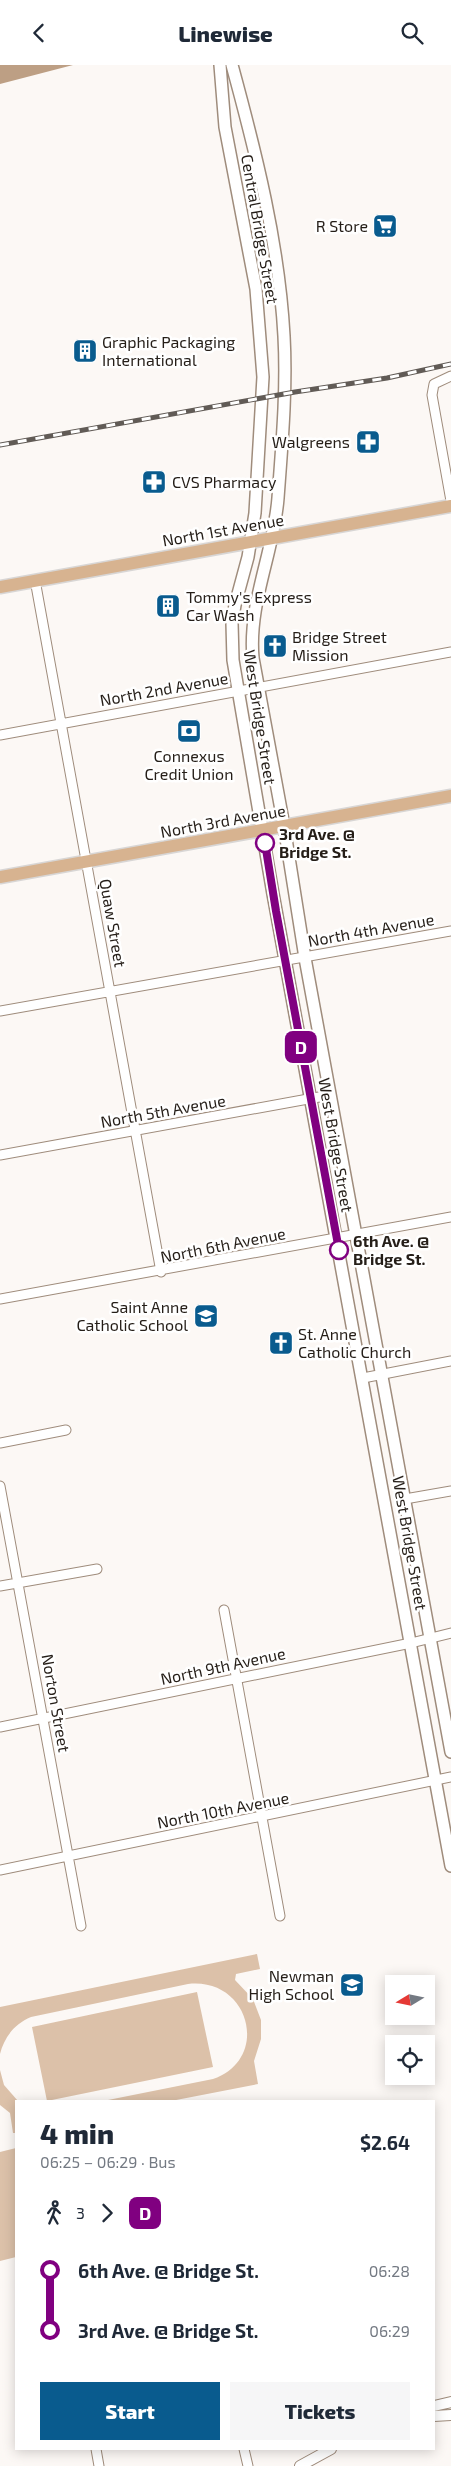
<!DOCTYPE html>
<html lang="en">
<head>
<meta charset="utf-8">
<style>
  body { margin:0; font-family:"Exo 2",sans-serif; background:#f6f6f7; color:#1f2937; height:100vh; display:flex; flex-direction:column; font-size:19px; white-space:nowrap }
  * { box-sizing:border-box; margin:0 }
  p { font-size:16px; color:#747a83 }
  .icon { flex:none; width:28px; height:28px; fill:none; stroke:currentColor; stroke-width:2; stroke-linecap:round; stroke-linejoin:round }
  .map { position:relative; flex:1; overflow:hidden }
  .sheet { position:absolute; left:15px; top:2035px; width:420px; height:350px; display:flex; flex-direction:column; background:#fff; border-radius:0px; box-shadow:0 2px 12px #0003 }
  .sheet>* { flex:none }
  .badge { padding:0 10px; border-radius:8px; font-size:18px; line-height:32px }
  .needle { width:32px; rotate:260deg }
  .buttons { position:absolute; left:385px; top:1910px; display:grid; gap:10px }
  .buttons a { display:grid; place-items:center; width:50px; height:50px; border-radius:0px; background:#fff; box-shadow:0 2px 12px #0003; font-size:25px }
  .map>.badge { position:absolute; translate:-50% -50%; box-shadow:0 0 0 2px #fff }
  .legs { display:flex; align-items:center; gap:8px; height:55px; padding:0 25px; font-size:16px }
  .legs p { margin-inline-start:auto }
  .overview { display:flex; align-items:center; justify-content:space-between; height:85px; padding:0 25px }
  h1 { font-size:28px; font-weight:800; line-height:38px }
  .primary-button { display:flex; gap:10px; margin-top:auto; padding:10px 25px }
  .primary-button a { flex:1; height:58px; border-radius:0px; background:#095b8e; color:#fff; font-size:20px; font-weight:800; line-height:58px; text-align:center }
  .primary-button a+a { background:#f6f6f7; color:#1f2937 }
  ul { padding:0 25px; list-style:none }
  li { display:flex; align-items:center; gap:18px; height:60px; font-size:19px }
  li i { display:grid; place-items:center; width:8px; height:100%; margin:0 6px; background:currentColor }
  li i::after { content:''; width:12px; height:12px; margin:-6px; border:4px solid; border-radius:50%; background:#fff }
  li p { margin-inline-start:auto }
  li:first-child i { background:linear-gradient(#0000 50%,currentColor 0) }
  li:last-child i { background:linear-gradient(currentColor 50%,#0000 0) }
  header { display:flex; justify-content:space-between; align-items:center; height:65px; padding:0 25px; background:#fff; font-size:22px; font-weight:800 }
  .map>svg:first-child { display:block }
  .grass { fill:#dcc1a9 }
  .water { fill:#bd9f84 }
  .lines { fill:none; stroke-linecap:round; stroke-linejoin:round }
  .minor-casing { stroke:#9f8c7c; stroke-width:11 }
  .tertiary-casing { stroke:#9f8c7c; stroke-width:12 }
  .secondary-casing { stroke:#9f8c7c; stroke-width:14 }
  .primary-casing { stroke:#d8d6d5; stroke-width:15 }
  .minor { stroke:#fff; stroke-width:9 }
  .tertiary { stroke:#fff; stroke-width:10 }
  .secondary { stroke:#fff; stroke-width:11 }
  .primary { stroke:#d7b390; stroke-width:12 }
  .rail-casing { stroke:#615b56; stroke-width:5 }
  .rail { stroke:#fff; stroke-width:3; stroke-dasharray:9; stroke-linecap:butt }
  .line-1-casing { stroke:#fff; stroke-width:11 }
  .line-1 { stroke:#800080; stroke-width:8 }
  .stop-1-dot { fill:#fff; stroke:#800080; stroke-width:2.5 }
  .labels { text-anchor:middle; stroke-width:5; stroke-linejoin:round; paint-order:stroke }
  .poi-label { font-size:16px; fill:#251e18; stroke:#fff; text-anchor:start }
  .street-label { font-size:16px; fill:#251e18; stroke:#fff }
  .stop-label { font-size:16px; font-weight:bold; fill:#251e18; stroke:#fff; text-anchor:start }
</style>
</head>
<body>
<header><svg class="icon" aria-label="back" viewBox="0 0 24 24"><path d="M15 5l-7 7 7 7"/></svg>Linewise<svg class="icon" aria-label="search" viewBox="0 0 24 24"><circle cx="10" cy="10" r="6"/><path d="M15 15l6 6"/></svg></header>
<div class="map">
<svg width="451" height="2401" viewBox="0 0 451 2401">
  <rect width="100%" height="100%" fill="#fcf8f5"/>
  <path class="grass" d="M257,1889l3,15 -24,5 -1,6 18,19 8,21v19l-7,22 4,23 -87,17h-68l110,-22c58,-20 37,-102 -25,-95l-157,33c-17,7 -27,21 -31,37v-47z
    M197,1927l16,75 -166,34 -15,-74z
    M0,2005l4,15 14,16h-2v32h-3l-3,-20 -10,-8z
    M16,2083v109l-16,4v-109z"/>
  <path class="water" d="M0,0h73l-73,19z"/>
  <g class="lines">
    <defs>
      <path id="minor" d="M451,311l-17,8 -2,11 19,106
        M35,515l126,692
        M0,670l451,-83
        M0,946l451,-80
        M0,1090l330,-60
        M0,1234l451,-82
        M363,1313l88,-17
        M0,1378l66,-13
        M0,1421l81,440
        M405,1434l46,-8
        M0,1521l97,-17
        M224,1545l56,306
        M0,1662l411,-84 40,-10
        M0,1805l451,-93
        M96,2384l3,17
        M244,2384l4,17"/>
      <path id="tertiary" d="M434,2341l17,-4
        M434,2351l17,-1
        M300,2401l31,-17"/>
      <path id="secondary" d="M220,0l5,62 31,162 7,88 -8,136 -7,44 -13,48 -3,18 1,37 40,234 178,972
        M232,0c24,88 47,179 52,271 3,53 -2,108 -6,162 -4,54 -30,105 -25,160l31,168 21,132 146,794"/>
      <path id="primary" d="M0,522l451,-81
        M0,812l451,-81"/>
    </defs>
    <use href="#minor" class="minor-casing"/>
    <use href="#tertiary" class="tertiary-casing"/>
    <use href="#secondary" class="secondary-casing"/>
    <use href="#primary" class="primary-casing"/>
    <use href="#minor" class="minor"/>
    <use href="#tertiary" class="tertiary"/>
    <use href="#secondary" class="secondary"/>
    <use href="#primary" class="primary"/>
    <defs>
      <path id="rail" d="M0,380l295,-53 92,-14 64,-14"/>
    </defs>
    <use href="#rail" class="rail-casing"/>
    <use href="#rail" class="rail"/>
  </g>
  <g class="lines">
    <defs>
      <path id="line-1" d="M265,778l11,68 63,339"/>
    </defs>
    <use href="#line-1" class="line-1-casing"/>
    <use href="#line-1" class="line-1"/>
  </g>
  <defs>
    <symbol id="supermarket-square" viewBox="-11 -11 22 22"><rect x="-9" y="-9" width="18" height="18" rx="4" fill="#095b8e" stroke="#fff"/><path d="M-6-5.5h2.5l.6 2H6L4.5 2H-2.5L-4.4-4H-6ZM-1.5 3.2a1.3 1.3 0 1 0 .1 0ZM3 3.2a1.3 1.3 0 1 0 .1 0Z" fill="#fff"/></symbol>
    <symbol id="building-square" viewBox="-11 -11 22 22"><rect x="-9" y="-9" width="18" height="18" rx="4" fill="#095b8e" stroke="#fff"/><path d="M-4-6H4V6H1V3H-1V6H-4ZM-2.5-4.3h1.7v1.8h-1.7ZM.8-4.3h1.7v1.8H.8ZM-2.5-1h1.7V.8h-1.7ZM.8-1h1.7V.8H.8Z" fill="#fff"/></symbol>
    <symbol id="pharmacy-square" viewBox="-11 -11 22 22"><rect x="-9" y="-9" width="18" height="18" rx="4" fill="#095b8e" stroke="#fff"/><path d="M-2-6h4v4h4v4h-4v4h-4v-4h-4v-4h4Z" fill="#fff"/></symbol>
    <symbol id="church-square" viewBox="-11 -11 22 22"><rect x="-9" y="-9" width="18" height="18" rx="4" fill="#095b8e" stroke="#fff"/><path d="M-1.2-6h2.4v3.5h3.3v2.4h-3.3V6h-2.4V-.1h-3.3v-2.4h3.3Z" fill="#fff"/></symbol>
    <symbol id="bank-square" viewBox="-11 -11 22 22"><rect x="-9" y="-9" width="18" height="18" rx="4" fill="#095b8e" stroke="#fff"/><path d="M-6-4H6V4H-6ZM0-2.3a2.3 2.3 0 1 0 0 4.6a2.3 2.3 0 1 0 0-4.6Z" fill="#fff"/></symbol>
    <symbol id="school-square" viewBox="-11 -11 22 22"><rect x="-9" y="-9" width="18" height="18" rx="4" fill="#095b8e" stroke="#fff"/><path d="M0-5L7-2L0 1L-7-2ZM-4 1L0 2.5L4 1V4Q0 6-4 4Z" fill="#fff"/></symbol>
  </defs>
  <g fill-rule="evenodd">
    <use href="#supermarket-square" x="371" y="147" width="28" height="28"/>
    <use href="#building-square" x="71" y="272" width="28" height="28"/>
    <use href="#pharmacy-square" x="354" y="363" width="28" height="28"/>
    <use href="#pharmacy-square" x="140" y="403" width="28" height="28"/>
    <use href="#building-square" x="154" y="527" width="28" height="28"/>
    <use href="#church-square" x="261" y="567" width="28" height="28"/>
    <use href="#bank-square" x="175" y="652" width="28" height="28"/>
    <use href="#school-square" x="192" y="1237" width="28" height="28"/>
    <use href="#church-square" x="267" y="1264" width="28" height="28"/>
    <use href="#school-square" x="338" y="1906" width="28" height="28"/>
  </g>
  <g class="stop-1-dot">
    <circle cx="265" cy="778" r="9"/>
    <circle cx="339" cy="1185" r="9"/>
  </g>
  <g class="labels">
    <g class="poi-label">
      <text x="368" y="167" text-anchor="end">R Store</text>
      <text x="102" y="283">Graphic Packaging<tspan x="102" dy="18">International</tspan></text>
      <text x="350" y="383" text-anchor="end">Walgreens</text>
      <text x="172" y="423">CVS Pharmacy</text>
      <text x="186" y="538">Tommy's Express<tspan x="186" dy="18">Car Wash</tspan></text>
      <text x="292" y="578">Bridge Street<tspan x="292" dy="18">Mission</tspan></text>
      <text x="189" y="697" text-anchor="middle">Connexus<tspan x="189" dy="18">Credit Union</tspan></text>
      <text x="188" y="1248" text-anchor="end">Saint Anne<tspan x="188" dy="18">Catholic School</tspan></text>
      <text x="298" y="1275">St. Anne<tspan x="298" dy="18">Catholic Church</tspan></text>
      <text x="334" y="1917" text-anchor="end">Newman<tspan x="334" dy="18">High School</tspan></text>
    </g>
    <g class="street-label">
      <text transform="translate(260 164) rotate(80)" y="6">Central Bridge Street</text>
      <text transform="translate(223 465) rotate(-10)" y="6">North 1st Avenue</text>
      <text transform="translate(164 624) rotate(-10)" y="6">North 2nd Avenue</text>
      <text transform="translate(260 652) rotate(81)" y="6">West Bridge Street</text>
      <text transform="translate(223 756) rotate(-10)" y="6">North 3rd Avenue</text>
      <text transform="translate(113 858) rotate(80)" y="6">Quaw Street</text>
      <text transform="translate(371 865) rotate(-10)" y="6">North 4th Avenue</text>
      <text transform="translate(163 1046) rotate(-10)" y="6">North 5th Avenue</text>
      <text transform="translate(336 1080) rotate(80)" y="6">West Bridge Street</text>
      <text transform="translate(223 1180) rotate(-11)" y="6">North 6th Avenue</text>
      <text transform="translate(410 1478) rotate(80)" y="6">West Bridge Street</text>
      <text transform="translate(223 1601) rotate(-12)" y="6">North 9th Avenue</text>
      <text transform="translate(56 1638) rotate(80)" y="6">Norton Street</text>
      <text transform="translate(223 1745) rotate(-11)" y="6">North 10th Avenue</text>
    </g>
    <g class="stop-label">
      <text x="279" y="775">3rd Ave. @<tspan x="279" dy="18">Bridge St.</tspan></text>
      <text x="353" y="1182">6th Ave. @<tspan x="353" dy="18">Bridge St.</tspan></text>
    </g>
  </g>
</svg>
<div class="buttons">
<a><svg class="needle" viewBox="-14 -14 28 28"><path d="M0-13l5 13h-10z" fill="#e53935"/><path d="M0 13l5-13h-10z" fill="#747a83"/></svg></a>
<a><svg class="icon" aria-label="locate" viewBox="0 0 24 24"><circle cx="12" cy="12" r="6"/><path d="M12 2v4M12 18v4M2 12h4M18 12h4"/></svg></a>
</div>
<b class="badge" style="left:301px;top:982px;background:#800080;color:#fff">D</b>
<section class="sheet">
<div class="overview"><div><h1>4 min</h1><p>06:25 – 06:29 · Bus</p></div><b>$2.64</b></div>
<div class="legs"><svg class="icon" aria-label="walk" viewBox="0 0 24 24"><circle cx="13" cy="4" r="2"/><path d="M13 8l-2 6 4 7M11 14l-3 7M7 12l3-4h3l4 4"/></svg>3<svg class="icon" aria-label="forward" viewBox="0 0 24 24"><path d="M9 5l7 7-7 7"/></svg><b class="badge" style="background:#800080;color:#fff">D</b></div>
<ul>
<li><i style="color:#800080"></i><b>6th Ave. @ Bridge St.</b><p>06:28</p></li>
<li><i style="color:#800080"></i><b>3rd Ave. @ Bridge St.</b><p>06:29</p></li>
</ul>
<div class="primary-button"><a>Start</a><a>Tickets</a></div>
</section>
</div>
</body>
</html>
